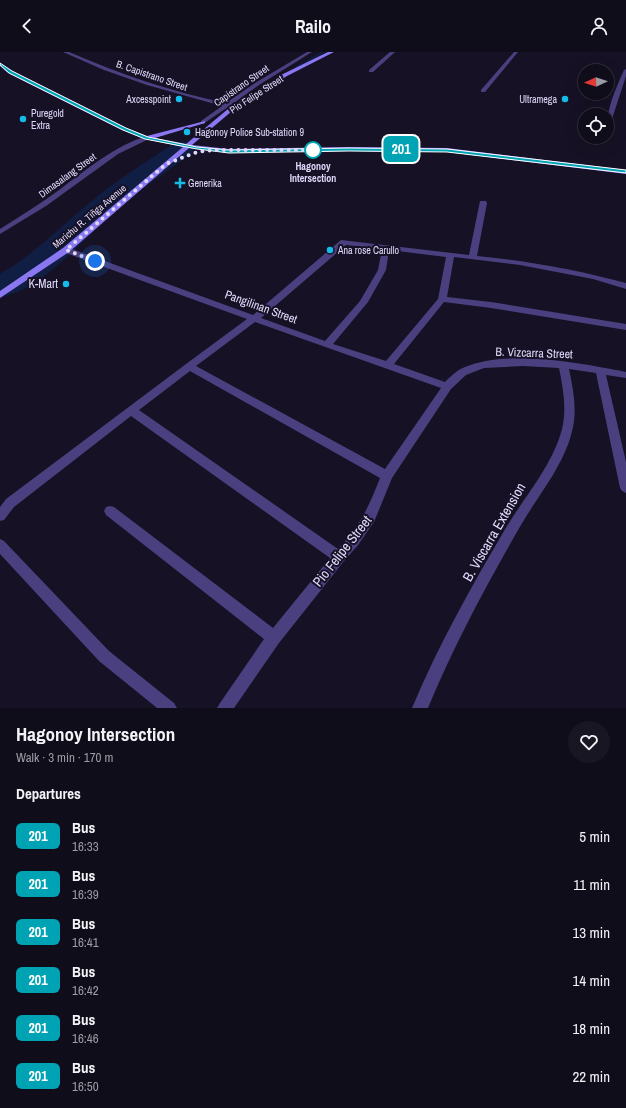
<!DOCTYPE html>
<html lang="en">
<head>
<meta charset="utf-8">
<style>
  body { margin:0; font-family:"Archivo Narrow",sans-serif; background:#191624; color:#f1f3f6; height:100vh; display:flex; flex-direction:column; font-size:15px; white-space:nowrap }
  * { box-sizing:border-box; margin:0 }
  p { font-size:13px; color:#9c9ca3 }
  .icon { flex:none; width:22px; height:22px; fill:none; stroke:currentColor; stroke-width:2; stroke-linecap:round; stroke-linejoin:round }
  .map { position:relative; height:656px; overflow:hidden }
  .panel { display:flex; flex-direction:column; background:#100d1b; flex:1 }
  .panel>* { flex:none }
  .badge { padding:0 8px; border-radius:6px; font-size:14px; line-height:26px }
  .needle { width:26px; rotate:267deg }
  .controls { position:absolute; left:578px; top:12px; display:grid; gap:8px }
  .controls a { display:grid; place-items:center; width:36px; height:36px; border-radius:50%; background:#100d1b; box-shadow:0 4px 16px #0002,0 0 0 1px #302d3a; font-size:20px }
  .you { position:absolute; width:20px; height:20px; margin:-10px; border:3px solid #fff; border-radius:50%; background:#1a73e8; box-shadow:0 0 0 6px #1a73e833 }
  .map>.badge { position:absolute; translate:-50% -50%; box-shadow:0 0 0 2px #fff }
  h2 { padding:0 16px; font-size:15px; line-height:36px }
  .round { display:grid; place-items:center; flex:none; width:42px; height:42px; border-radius:21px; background:#191624 }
  .head { display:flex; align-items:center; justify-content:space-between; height:68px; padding:0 16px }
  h1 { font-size:19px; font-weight:800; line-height:30px }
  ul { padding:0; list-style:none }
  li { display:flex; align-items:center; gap:12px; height:48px; padding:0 16px }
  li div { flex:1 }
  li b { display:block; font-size:15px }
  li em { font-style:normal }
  li .badge { min-width:44px; font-weight:700; text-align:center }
  header { display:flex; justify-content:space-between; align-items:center; height:52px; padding:0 16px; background:#100d1b; font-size:18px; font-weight:800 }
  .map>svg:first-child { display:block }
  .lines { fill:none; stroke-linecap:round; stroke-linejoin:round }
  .stream { fill:#111e43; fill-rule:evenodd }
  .river { fill:#111e43; fill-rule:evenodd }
  .minor { fill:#4a407f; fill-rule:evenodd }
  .secondary { fill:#8978f2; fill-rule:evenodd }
  .line { fill:#00a3b4; stroke:#fff }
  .walk { stroke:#e0d8fb; stroke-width:4; stroke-dasharray:0 7.2 }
  .poi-dot { fill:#16bce9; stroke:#161124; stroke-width:1.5 }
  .stop-dot { fill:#fff; stroke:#00a3b4; stroke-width:2 }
  .labels { text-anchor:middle; stroke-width:4; stroke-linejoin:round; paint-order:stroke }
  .far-street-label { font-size:10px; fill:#e0d8fb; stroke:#161124 }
  .far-poi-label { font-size:10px; fill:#e0d8fb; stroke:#161124; text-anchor:start }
  .far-stop-label { font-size:10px; font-weight:bold; fill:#e0d8fb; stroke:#161124 }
  .poi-label { font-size:12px; fill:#e0d8fb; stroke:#161124; text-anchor:end }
  .street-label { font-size:12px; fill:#e0d8fb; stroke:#161124 }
  .near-street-label { font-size:14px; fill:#e0d8fb; stroke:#161124 }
</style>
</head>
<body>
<header><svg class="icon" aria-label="back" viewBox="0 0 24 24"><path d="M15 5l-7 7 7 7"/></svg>Railo<svg class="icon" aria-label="person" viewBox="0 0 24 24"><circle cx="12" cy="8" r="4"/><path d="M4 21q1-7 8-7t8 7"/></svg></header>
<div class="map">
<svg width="626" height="656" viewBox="0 0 626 656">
  <rect width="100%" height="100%" fill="#161124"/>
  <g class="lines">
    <path class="stream" d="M321,0h4l-27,16 -3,-1z"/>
    <path class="river" d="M182,89l9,3 4,5 -4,5c-26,19 -54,37 -78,59 -33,30 -69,74 -113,85v-24c35,-20 62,-49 93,-74 25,-21 53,-38 80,-56z"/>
    <path class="minor" d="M63,0h6c51,22 103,40 157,51l29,-20 52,-31h5l-53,33 -28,20 6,1v2l-9,-1 -25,17 -2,-1v-2l21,-15 -75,-21 -43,-15z
      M390,0h5l-22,20h-4v-2z
      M514,0h4l-33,40h-4v-2z
      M626,17v7l-16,49 -3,2c0,-20 9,-39 17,-57z
      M147,84l2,1v2l-31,15 -72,52 -46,28v-5c20,-13 40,-25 59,-39 27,-20 55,-44 88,-54z
      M600,85h6v1l-3,2z
      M480,149h6l1,2 -10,53c51,5 100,14 149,27v6l-33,-10 -73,-14 -66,-8 -7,40 44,5 135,22v6l-135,-22 -47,-6 -50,62 51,18c6,-6 12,-12 20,-15 42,-18 116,-4 161,5v6l-20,-3 20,87v31l-4,-2 -2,-3 -24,-115 -27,-4c4,19 8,39 4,58 -7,36 -34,67 -52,98 -34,59 -67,120 -93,183h-16c27,-64 60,-123 95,-182 19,-31 46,-62 55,-97 5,-20 1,-41 -3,-61l-36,-2 -39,2 -18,7 -15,14 -59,89 -18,44 -16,23 -14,16 -65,82 -45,65h-17l3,-5 44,-64 -158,-124 -2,-4 2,-4 4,-1 4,1 159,121 57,-70 -199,-142 -117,91 -10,13 -4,1v-14l6,-8 180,-135 61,-45 -184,-67v-4h6l184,67 88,-75 128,15zM346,193l36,4 -4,21 -18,31 -35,40 -64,-23zM389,198l57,7 -8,42 -52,62 -53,-17 35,-42 18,-32zM255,270l186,66 -56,81 -189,-103zM190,319l190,107c-12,30 -19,47 -42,71l-199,-139z
      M0,487l4,2 105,110 65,52 3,5h-20l-58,-47 -99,-107z"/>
    <path class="secondary" d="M328,0h6l-47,24 -55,35 -40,34 37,4 120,-2 98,1 179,22v4l-179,-22 -98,-1 -120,2 -40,-5 -120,104 -69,46v-7l63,-43 120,-101 -38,-8 -23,-9 -114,-57 -8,-7v-3l12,8 114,57 21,8 58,-15v2l-50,15 31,6 42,-35 55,-35z"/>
  </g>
  <path class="line" d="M0,11l12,8 114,57 22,9 49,10 32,3 120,-2 98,1 179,21v3l-179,-21 -98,-1 -120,2 -32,-4 -52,-10 -22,-9 -114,-57 -9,-8z"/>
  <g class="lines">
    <path class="walk" d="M95,209l-29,-11 100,-86 31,-12 17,-2h105h-6"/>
  </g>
  <g class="poi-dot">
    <circle cx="179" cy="47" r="4"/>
    <circle cx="565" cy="47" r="4"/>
    <circle cx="23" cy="67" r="4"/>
    <circle cx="187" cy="80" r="4"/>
    <path d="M178 125h4v4h4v4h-4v4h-4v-4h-4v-4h4z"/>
    <circle cx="330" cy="198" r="4"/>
    <circle cx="66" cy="232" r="4"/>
  </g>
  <circle class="stop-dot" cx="313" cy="98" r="8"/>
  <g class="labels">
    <g class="far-street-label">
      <text transform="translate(152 23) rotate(19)" y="4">B. Capistrano Street</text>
      <text transform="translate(241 33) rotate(-35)" y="4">Capistrano Street</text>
      <text transform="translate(256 42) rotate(-33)" y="4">Pio Felipe Street</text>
      <text transform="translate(67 123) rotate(-36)" y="4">Dimasalang Street</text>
      <text transform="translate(89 164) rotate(-40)" y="4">Marichu R. Tiñga Avenue</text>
    </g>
    <g class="far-poi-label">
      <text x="171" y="51" text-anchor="end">Axcesspoint</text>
      <text x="557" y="51" text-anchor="end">Ultramega</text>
      <text x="31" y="65">Puregold<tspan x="31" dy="12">Extra</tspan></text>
      <text x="195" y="84">Hagonoy Police Sub-station 9</text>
      <text x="188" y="135">Generika</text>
      <text x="338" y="202">Ana rose Carullo</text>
    </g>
    <g class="far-stop-label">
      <text x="313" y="118">Hagonoy<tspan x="313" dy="12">Intersection</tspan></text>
    </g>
    <g class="poi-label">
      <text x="58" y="236">K-Mart</text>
    </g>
    <g class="street-label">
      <text transform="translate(261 255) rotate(20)" y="4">Pangilinan Street</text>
      <text transform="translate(534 301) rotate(2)" y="4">B. Vizcarra Street</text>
    </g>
    <g class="near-street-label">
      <text transform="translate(494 480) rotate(-60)" y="5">B. Viscarra Extension</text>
      <text transform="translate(342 499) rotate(-52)" y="5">Pio Felipe Street</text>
    </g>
  </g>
</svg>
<div class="controls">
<a><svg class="needle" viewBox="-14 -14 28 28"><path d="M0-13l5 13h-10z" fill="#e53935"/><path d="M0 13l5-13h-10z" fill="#9c9ca3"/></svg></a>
<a><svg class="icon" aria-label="locate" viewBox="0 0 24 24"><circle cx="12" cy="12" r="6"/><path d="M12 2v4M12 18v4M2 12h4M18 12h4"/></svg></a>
</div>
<div class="you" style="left:95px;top:209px"></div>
<b class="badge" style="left:401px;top:97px;background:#00a3b4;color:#fff">201</b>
</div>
<section class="panel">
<div class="head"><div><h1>Hagonoy Intersection</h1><p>Walk · 3 min · 170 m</p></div><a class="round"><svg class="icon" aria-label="heart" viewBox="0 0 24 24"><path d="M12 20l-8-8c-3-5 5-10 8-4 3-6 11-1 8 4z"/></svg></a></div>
<h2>Departures</h2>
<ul>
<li><span class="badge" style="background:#00a3b4;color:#fff">201</span><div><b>Bus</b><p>16:33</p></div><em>5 min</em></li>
<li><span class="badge" style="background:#00a3b4;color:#fff">201</span><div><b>Bus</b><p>16:39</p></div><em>11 min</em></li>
<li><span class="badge" style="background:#00a3b4;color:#fff">201</span><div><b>Bus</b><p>16:41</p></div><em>13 min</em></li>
<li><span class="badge" style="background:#00a3b4;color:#fff">201</span><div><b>Bus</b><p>16:42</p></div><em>14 min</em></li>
<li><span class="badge" style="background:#00a3b4;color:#fff">201</span><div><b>Bus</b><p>16:46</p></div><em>18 min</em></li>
<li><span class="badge" style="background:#00a3b4;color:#fff">201</span><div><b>Bus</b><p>16:50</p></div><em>22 min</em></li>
</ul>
</section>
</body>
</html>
